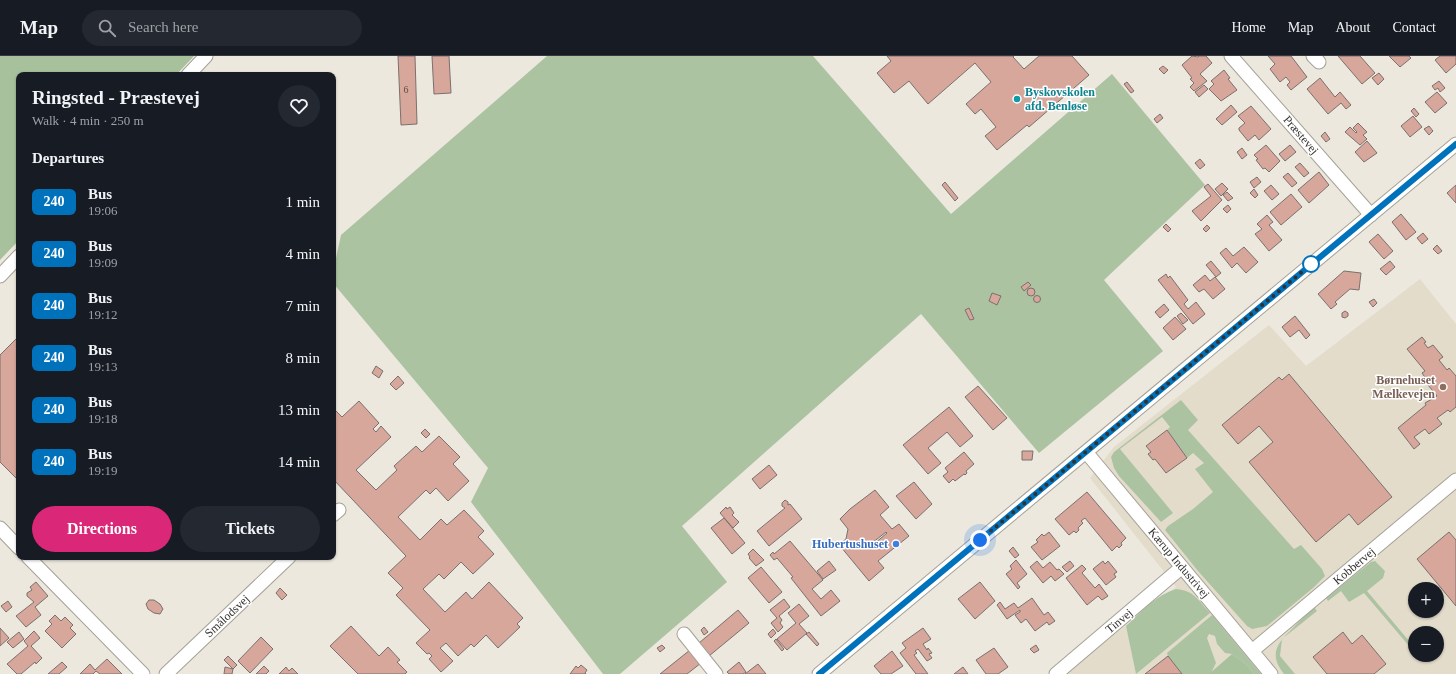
<!DOCTYPE html>
<html lang="en">
<head>
<meta charset="utf-8">
<style>
  body { margin:0; font-family:Georgia,serif; background:#242831; color:#f1f3f6; height:100vh; display:flex; flex-direction:column; font-size:15px; white-space:nowrap }
  * { box-sizing:border-box; margin:0 }
  p { font-size:13px; color:#9ea1a6 }
  .icon { flex:none; width:22px; height:22px; fill:none; stroke:currentColor; stroke-width:2; stroke-linecap:round; stroke-linejoin:round }
  .map { position:relative; flex:1; overflow:hidden }
  .drawer { position:absolute; left:16px; top:16px; width:320px; height:488px; display:flex; flex-direction:column; background:#171b24; border-radius:8px; box-shadow:0 1px 3px #0004 }
  .drawer>* { flex:none }
  .badge { padding:0 8px; border-radius:6px; font-size:14px; line-height:26px }
  .buttons { position:absolute; left:1408px; top:526px; display:grid; gap:8px }
  .buttons a { display:grid; place-items:center; width:36px; height:36px; border-radius:50%; background:#171b24; box-shadow:0 1px 3px #0004; font-size:20px }
  .you { position:absolute; width:20px; height:20px; margin:-10px; border:3px solid #fff; border-radius:50%; background:#1a73e8; box-shadow:0 0 0 6px #1a73e833 }
  .map>.badge { position:absolute; translate:-50% -50%; box-shadow:0 0 0 2px #fff }
  h2 { padding:0 16px; font-size:15px; line-height:36px }
  .round { display:grid; place-items:center; flex:none; width:42px; height:42px; border-radius:21px; background:#242831 }
  .head { display:flex; align-items:center; justify-content:space-between; height:68px; padding:0 16px }
  h1 { font-size:19px; font-weight:700; line-height:30px }
  .primary-button { display:flex; gap:8px; margin-top:auto; padding:8px 16px }
  .primary-button a { flex:1; height:46px; border-radius:24px; background:#db2777; color:#fff; font-size:16px; font-weight:700; line-height:46px; text-align:center }
  .primary-button a+a { background:#242831; color:#f1f3f6 }
  ul { padding:0; list-style:none }
  li { display:flex; align-items:center; gap:12px; height:52px; padding:0 16px }
  li div { flex:1 }
  li b { display:block; font-size:15px }
  li em { font-style:normal }
  li .badge { min-width:44px; font-weight:700; text-align:center }
  header { display:flex; align-items:center; gap:24px; box-sizing:border-box; height:56px; padding:0 20px; background:#171b24; border-bottom:1px solid #363941 }
  header strong { font-size:19px }
  nav { display:flex; gap:22px; margin-inline-start:auto; font-size:14px }
  .search { width:280px; height:36px; background:#242831; display:flex; align-items:center; gap:10px; box-sizing:border-box; padding:0 14px; border-radius:22px; color:#9ea1a6; font-size:15px }
  .map>svg:first-child { display:block }
  .built { fill:#e3dccb; fill-rule:evenodd }
  .green { fill:#acc3a2 }
  .forest { fill:#a7c19c }
  .building { fill:#d7a79b; stroke:#7b706d; fill-rule:evenodd }
  .lines { fill:none; stroke-linecap:round; stroke-linejoin:round }
  .minor-casing { stroke:#a5a198; stroke-width:15 }
  .minor { stroke:#fff; stroke-width:13 }
  .line-casing { stroke:#fff; stroke-width:9 }
  .line { stroke:#0072bc; stroke-width:6 }
  .walk { stroke:#33312d; stroke-width:4; stroke-dasharray:0 7.2 }
  .culture-dot { fill:#0f9aa8; stroke:#fff; stroke-width:1.5 }
  .stop-dot { fill:#fff; stroke:#0072bc; stroke-width:2 }
  .education-dot { fill:#8d6e63; stroke:#fff; stroke-width:1.5 }
  .shop-dot { fill:#3f7fe0; stroke:#fff; stroke-width:1.5 }
  .labels { text-anchor:middle; stroke-width:3; stroke-linejoin:round; paint-order:stroke }
  .number-label { font-size:10px; fill:#5c4e48 }
  .culture-label { font-size:12px; font-weight:bold; fill:#0d838f; stroke:#fff; text-anchor:start }
  .street-label { font-size:12px; fill:#33312d; stroke:#fff }
  .education-label { font-size:12px; font-weight:bold; fill:#785e54; stroke:#fff; text-anchor:end }
  .shop-label { font-size:12px; font-weight:bold; fill:#366cbe; stroke:#fff; text-anchor:end }
</style>
</head>
<body>
<header>
<strong>Map</strong>
<div class="search"><svg class="icon" aria-label="search" viewBox="0 0 24 24"><circle cx="10" cy="10" r="6"/><path d="M15 15l6 6"/></svg>Search here</div>
<nav><a>Home</a><a>Map</a><a>About</a><a>Contact</a></nav>
</header>
<div class="map">
<svg width="1456" height="618" viewBox="0 0 1456 618">
  <rect width="100%" height="100%" fill="#ece8de"/>
  <path class="built" d="M1420,223l36,45v350h-393l113,-87 -86,-109 24,-31 155,-122 37,41zM1415,533h22v22h-22zM1415,577h22v22h-22z"/>
  <path class="green" d="M547,0h266l138,158 161,-140 93,111 -101,95 59,71 -124,102 -118,-139 -239,212 45,56 -107,92h-17l-132,-172 17,-34 -155,-185v-11l8,-37z
    M1181,344l17,20 -10,10 106,119 7,-4 21,24 3,7 -12,12 -46,38 -15,3 -5,-3 -49,-55 -33,-41 3,-4 25,-17 20,-17 -18,-23 9,-6 -11,-10 -6,5 -20,-28 3,-3 -8,-10 -42,32 53,64 -12,9 -42,-46 -5,-8 -3,-11 3,-5z
    M1375,505l10,10 -2,7 -16,13 48,57v5l-51,-60 -15,9 -8,-11 -13,10 -2,-3 45,-36z
    M1176,533c19,2 22,11 34,24l-74,61 -10,-48c15,-14 30,-31 50,-37z
    M1314,551l3,4 -35,28 -2,17 15,18h-11c-15,-19 -8,-30 8,-45 7,-8 15,-15 22,-22z
    M1212,559l49,59h-7l-7,-9 -15,-11 -7,-1 -8,-9 -2,-8 -6,-2 -2,4 9,25 -4,8 3,3h-33l-14,-18 -1,-3z"/>
  <path class="forest" d="M0,0h194l-18,19h-157v165l-19,20z
    M1232,598l15,11 7,9h-45z"/>
  <path class="building" d="M398,0h17l2,68 -16,1z
    M432,0h17l2,37 -17,1z
    M887,0h127l-1,1 11,12 15,-13h33l17,19 -60,52 -2,-2 -30,25 -12,-14 11,-9 -15,-18 -6,5 -9,-10 25,-22 -16,-19 -47,41 -19,-23 -15,12 -17,-20 14,-12z
    M1192,0l6,1 1,-1h7l6,7 -12,11 7,7 -13,10 -4,-4 4,-4 -4,-4 2,-1 -10,-13z
    M1268,0h23l16,21 -16,13 -4,-5 3,-3 -4,-5 -6,5 -10,-13 5,-5z
    M1338,0h22l15,17 -13,11z
    M1389,0h20l2,2 -11,9z
    M1440,0h16v8l-10,9 -11,-13z
    M1163,10l5,4 -4,4 -5,-5z
    M1224,14l6,8 -2,1 9,11 -16,11 -12,-12 5,-5 -3,-3z
    M1379,17l5,6 -6,6 -6,-7z
    M1320,22l15,19 5,-5 11,13 -5,4 -5,-6 -13,11 -21,-25z
    M1439,25l6,7 -5,4 -2,-4 -3,2 -3,-4z
    M1127,26l7,9 -3,2 -7,-9z
    M1204,29l4,4 -9,8 -4,-5z
    M1437,36l10,11 -12,10 -10,-11z
    M1231,49l6,7 -15,13 -6,-6z
    M1251,50l20,23 -12,11 -4,-5 -7,6 -9,-11v-2l6,-5 -7,-7z
    M1414,52l5,6 -3,3 -5,-6z
    M1160,58l3,4 -6,5 -3,-4z
    M1413,60l9,11 -12,10 -9,-11z
    M1358,67l9,9 -4,3 4,4 -7,6 -15,-13 5,-5 6,6 1,-1 -4,-4z
    M1429,70l4,5 -4,4 -5,-6z
    M1325,76l5,7 -4,3 -5,-6z
    M1367,85l10,12 -13,9 -9,-10z
    M1266,89l14,16 -11,11 -4,-4 -2,1 -7,-9 2,-1 -4,-4z
    M1290,89l6,7 -11,9 -6,-7z
    M1242,92l5,7 -5,4 -5,-7z
    M1200,103l5,6 -5,4 -5,-6z
    M1300,107l9,10 -5,4 -9,-10z
    M1319,116l10,13 -20,18 -11,-13z
    M1288,117l9,10 -5,4 -9,-10z
    M1257,121l4,5 -7,6 -4,-6z
    M945,126l13,16 -3,3 -13,-16z
    M1222,127l6,6 -7,7 -6,-7z
    M1208,128l14,16 -21,21 -9,-10 19,-15 -7,-9z
    M1271,129l8,9 -7,6 -8,-9z
    M1456,129v18l-9,-10z
    M1254,133l4,6 -3,3 -5,-5z
    M1227,136l6,6 -5,3 -5,-6z
    M1291,138l11,13 -21,18 -11,-13z
    M1228,149l3,4 -4,4 -4,-4z
    M1401,158l15,18 -10,8 -14,-18z
    M1267,159l6,7 -4,3 13,15 -13,11 -14,-17 7,-5 -5,-5z
    M1166,168l5,5 -3,3 -5,-5z
    M1207,169l3,3 -4,4 -3,-3z
    M1423,177l5,6 -6,5 -5,-6z
    M1378,178l15,17 -9,8 -15,-17z
    M1437,189l5,6 -4,3 -5,-5z
    M1244,191l14,15 -12,11 -9,-10 -5,5 -12,-15 6,-5 7,8z
    M1211,205l10,12 -5,4 -10,-12z
    M1390,205l5,6 -9,8 -6,-6z
    M1344,215l17,2 -2,17 -9,-1 -15,13 2,2 -6,5 -13,-15z
    M1166,218l2,4 2,-2 18,24 -4,4 4,5 8,-7 9,12 -12,10 -35,-44z
    M1205,219l5,6 5,-4 10,12 -12,10 -9,-10 -5,3 -6,-7z
    M1028,226l3,3 -7,6 -3,-4z
    M1027 236a4 4 0 1 1 8 0a4 4 0 1 1-8 0Z
    M992,237l9,3 -4,9 -8,-4z
    M1033.5 243a3.5 3.5 0 1 1 7 0a3.5 3.5 0 1 1-7 0Z
    M1374,243l3,4 -4,4 -4,-5z
    M1164,248l5,6 -9,8 -5,-6z
    M969,252l5,11 -4,1 -5,-10z
    M1345,255l3,2v3l-3,2 -3,-1v-4z
    M1181,257l7,7 -5,4 -6,-8z
    M1295,260l15,19 -4,4 -7,-9 -9,7 -8,-10z
    M1175,261l11,12 -13,11 -10,-12z
    M19,280v145l-19,-19v-107z
    M1422,281l4,5 -2,1 4,5 5,-3 10,12 -4,3 8,10 2,-2 7,8v31l-6,5 -2,-2 -11,8 5,6 -13,10 -4,-5 -11,8 6,7 -6,5 -16,-21 28,-23 -1,-2 12,-7 -9,-11 5,-4 -4,-4 -3,2 -4,-6 3,-2 -18,-22z
    M376,310l7,5 -4,7 -7,-5z
    M1289,318l103,123 -34,28 -9,-11 -33,28 -67,-80 24,-20 -14,-16 -21,18 -16,-19 57,-48 3,3z
    M398,320l6,7 -8,7 -6,-6z
    M978,330l29,32 -14,12 -28,-33z
    M359,345l20,22 -6,6 3,3 5,-6 10,11 -35,33 20,20 21,-20 -3,-4 22,-20 6,6 17,-16 21,21 -7,7 16,17 -21,20 -12,-13 -6,6 -4,-4 -28,27 22,23 21,-21 6,6 17,-15 20,21 -6,6 16,17 -21,20 -12,-12 -17,17 -5,-5 -16,15 22,23 21,-20 6,7 17,-17 34,36 -6,6 3,3 -22,21 -12,-13 -12,12 -3,-3 -13,12 -12,-13 -6,5 13,13 -12,11 -12,-13 3,-3 -3,-3 -2,1 -11,-11 14,-13 -34,-35 7,-7 -15,-15 18,-17 -73,-77v-65l3,-3 6,6z
    M949,351l24,29 -13,11 -13,-15 -19,16 13,15 -13,11 -25,-29z
    M425,373l5,5 -4,4 -5,-5z
    M1167,374l20,28 -21,15 -11,-14 -2,1 -5,-6 3,-2 -5,-6z
    M1022,395h11l-1,9h-10z
    M964,396l10,12 -8,7 1,2 -2,2 -1,-1 -9,7 -2,-2 -4,4 -6,-7 5,-4 -3,-4z
    M769,409l8,10 -17,14 -8,-10z
    M914,426l18,22 -16,15 -20,-23z
    M875,434l14,17 -9,8 12,14 7,-5 10,12 -31,25 6,7 -15,13 -28,-34v-4l5,-4 2,-10 -8,-10 10,-10zM886,476l1,1 -19,16 -1,-2z
    M1087,436l39,46 -5,5 1,2 -3,3 -2,-2 -5,5 -27,-33 -4,3 2,2 -5,5 1,2 -3,3 -2,-2 -5,4 -14,-16z
    M785,444l3,2v3l2,-1 12,15 -33,27 -12,-15 28,-23 -3,-2v-3z
    M726,451l1,2 3,-2 4,6 -2,2 7,7 -6,6 -13,-15z
    M724,462l21,25 -13,11 -21,-26z
    M1049,476l11,14 -18,14 -11,-13 7,-5 -2,-2 6,-6 2,2z
    M1449,476l7,8v66l-39,-47z
    M790,485l33,39 -11,9 9,10 10,-9 9,11 -19,15 -30,-38 2,-1 -16,-19 -3,2 -4,-5 3,-3 1,2z
    M1013,491l6,8 -4,3 -6,-7z
    M753,493l11,11 -8,6 -7,-8 1,-1 -2,-3z
    M1016,504l11,14 -10,9 3,4 -2,2 -12,-15 6,-5 -2,-3z
    M829,505l7,9 -13,9 -6,-8z
    M1037,505l6,7 7,-6 7,8 2,-1 5,5 -9,7 -4,-5 -8,7 -13,-16z
    M1070,505l4,5 -7,6 -5,-5z
    M1103,505l2,3 3,-3 9,11 -3,2 2,3 -10,8 -13,-16z
    M1082,509l4,4 -4,4 13,15 4,-4 9,12 -6,4 -4,-4 -11,9 -21,-27z
    M761,511l21,25 -13,11 -21,-25z
    M36,526l12,14 -13,11 6,8 -15,12 -10,-11 18,-14 -7,-6v-3l5,-3 -2,-3z
    M980,526l15,19 -20,18 -17,-20z
    M280,532l7,7 -5,5 -6,-7z
    M1032,542l12,17 4,-3 7,9 -6,4 -2,-3 -12,9 -9,-12 -5,4 -6,-8 5,-3v-2l-13,9 -10,-14 3,-3 5,7 9,-6 4,5z
    M784,543l6,8 -11,9 3,4 -2,3 3,4 -5,5 -7,-9 6,-5 -7,-8z
    M149,544h5l6,4 3,5 -3,5 -6,-1 -6,-4 -2,-5z
    M8,545l4,6 -6,5 -5,-6z
    M799,548l10,12 -10,8 8,9 -20,17 -10,-11 19,-16 -8,-10z
    M738,554l11,13 -40,33 -10,-13z
    M55,559l6,6 4,-4 8,8 -3,3 6,6 -14,14 -17,-17 7,-7 -3,-3z
    M351,570l28,30 9,-9 12,13 -3,2 10,10 -2,2h-47l-28,-28z
    M704,571l4,5 -4,3 -3,-5z
    M0,572l9,10 -9,8z
    M923,572l8,11 -8,5 4,6 1,-2 4,5 -3,1 3,4 -5,3 -9,-12 -3,2 2,2 -3,2 14,19h-12l-16,-21 6,-5 -4,-5z
    M773,573l3,4 -5,5 -3,-4z
    M34,575l6,7 -9,8 11,12 -6,6 -1,-2 -14,12h-4l-10,-10 21,-18 -4,-5z
    M19,576l5,7 -11,9 -6,-6z
    M809,576l10,12 -2,2 -11,-12z
    M1343,576l9,12 10,-9 24,29 -12,10h-47l-14,-17z
    M261,581l12,12 -23,24 -12,-12z
    M776,583l8,10 -2,2 -8,-10z
    M662,589l3,3 -5,4 -3,-4z
    M1036,589l3,5 -5,3 -4,-4z
    M994,592l14,19 -10,7h-12l-10,-14z
    M690,594l11,13 -14,11h-27z
    M892,595l11,15 -12,8h-10l-7,-8z
    M228,600l9,9 -4,4 -9,-9z
    M1168,600l14,18h-37z
    M107,603l15,15h-22l-4,-3 -3,3h-13l10,-10 5,6z
    M62,606l5,5 -8,7h-11z
    M739,606l7,10 -3,2h-14l-2,-2z
    M758,608l8,10h-21z
    M581,609l6,5 -2,3 1,1h-16l6,-8 2,2z
    M264,610l5,5 -3,3h-10z
    M225,611l8,2 -1,5h-8z
    M286,611l3,4 3,-3 6,6h-19z
    M963,611l5,7h-14z"/>
  <g class="lines">
    <defs>
      <path id="minor" d="M1231,0l140,159
        M1313,0l6,6
        M188,19l18,-19
        M0,220l19,-20
        M1086,396l185,222
        M333,459l6,-5
        M0,472l19,20
        M28,501l115,117
        M684,578l32,40
        M1252,595l204,-171
        M166,618l123,-117
        M819,618l637,-530
        M1056,618l126,-107"/>
    </defs>
    <use href="#minor" class="minor-casing"/>
    <use href="#minor" class="minor"/>
  </g>
  <g class="lines">
    <defs>
      <path id="line" d="M819,618l637,-530"/>
    </defs>
    <use href="#line" class="line-casing"/>
    <use href="#line" class="line"/>
    <path class="walk" d="M980,484l334,-278 -3,2"/>
  </g>
  <circle class="culture-dot" cx="1017" cy="43" r="4"/>
  <circle class="stop-dot" cx="1311" cy="208" r="8"/>
  <circle class="education-dot" cx="1443" cy="331" r="4"/>
  <circle class="shop-dot" cx="896" cy="488" r="4"/>
  <g class="labels">
    <g class="number-label">
      <text x="406" y="37">6</text>
    </g>
    <g class="culture-label">
      <text x="1025" y="40">Byskovskolen<tspan x="1025" dy="14">afd. Benløse</tspan></text>
    </g>
    <g class="street-label">
      <text transform="translate(1301 79) rotate(49)" y="4">Præstevej</text>
      <text transform="translate(1179 507) rotate(50)" y="4">Kærup Industrivej</text>
      <text transform="translate(1354 510) rotate(-40)" y="4">Kobbervej</text>
      <text transform="translate(227 560) rotate(-43)" y="4">Smålodsvej</text>
      <text transform="translate(1119 565) rotate(-40)" y="4">Tinvej</text>
    </g>
    <g class="education-label">
      <text x="1435" y="328">Børnehuset<tspan x="1435" dy="14">Mælkevejen</tspan></text>
    </g>
    <g class="shop-label">
      <text x="888" y="492">Hubertushuset</text>
    </g>
  </g>
</svg>
<div class="buttons">
<a>+</a>
<a>−</a>
</div>
<div class="you" style="left:980px;top:484px"></div>
<section class="drawer">
<div class="head"><div><h1>Ringsted - Præstevej</h1><p>Walk · 4 min · 250 m</p></div><a class="round"><svg class="icon" aria-label="heart" viewBox="0 0 24 24"><path d="M12 20l-8-8c-3-5 5-10 8-4 3-6 11-1 8 4z"/></svg></a></div>
<h2>Departures</h2>
<ul>
<li><span class="badge" style="background:#0072bc;color:#fff">240</span><div><b>Bus</b><p>19:06</p></div><em>1 min</em></li>
<li><span class="badge" style="background:#0072bc;color:#fff">240</span><div><b>Bus</b><p>19:09</p></div><em>4 min</em></li>
<li><span class="badge" style="background:#0072bc;color:#fff">240</span><div><b>Bus</b><p>19:12</p></div><em>7 min</em></li>
<li><span class="badge" style="background:#0072bc;color:#fff">240</span><div><b>Bus</b><p>19:13</p></div><em>8 min</em></li>
<li><span class="badge" style="background:#0072bc;color:#fff">240</span><div><b>Bus</b><p>19:18</p></div><em>13 min</em></li>
<li><span class="badge" style="background:#0072bc;color:#fff">240</span><div><b>Bus</b><p>19:19</p></div><em>14 min</em></li>
</ul>
<div class="primary-button"><a>Directions</a><a>Tickets</a></div>
</section>
</div>
</body>
</html>
